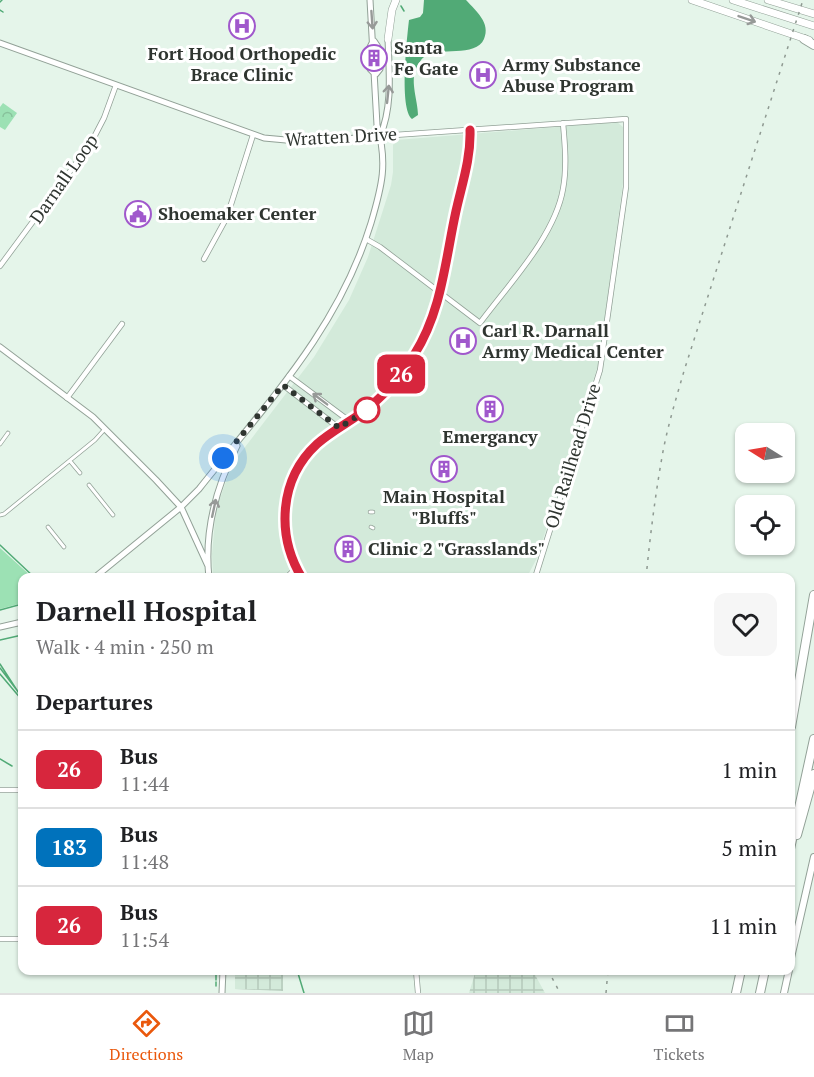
<!DOCTYPE html>
<html lang="en">
<head>
<meta charset="utf-8">
<style>
  body { margin:0; font-family:"PT Serif",serif; background:#f6f6f6; color:#202124; height:100vh; display:flex; flex-direction:column; font-size:22px; white-space:nowrap }
  * { box-sizing:border-box; margin:0 }
  p { font-size:20px; color:#757577 }
  .icon { flex:none; width:33px; height:33px; fill:none; stroke:currentColor; stroke-width:2; stroke-linecap:round; stroke-linejoin:round }
  .map { position:relative; flex:1; overflow:hidden }
  .sheet { position:absolute; left:18px; top:573px; width:777px; height:402px; display:flex; flex-direction:column; background:#fff; border-radius:12px; box-shadow:0 2px 4px #0004 }
  .sheet>* { flex:none }
  .badge { padding:0 12px; border-radius:9px; font-size:21px; line-height:39px }
  .needle { width:39px; rotate:281deg }
  .tools { position:absolute; left:735px; top:423px; display:grid; gap:12px }
  .tools a { display:grid; place-items:center; width:60px; height:60px; border-radius:12px; background:#fff; box-shadow:0 2px 4px #0004; font-size:30px }
  .you { position:absolute; width:30px; height:30px; margin:-15px; border:4px solid #fff; border-radius:50%; background:#1a73e8; box-shadow:0 0 0 9px #1a73e833 }
  .map>.badge { position:absolute; translate:-50% -50%; box-shadow:0 0 0 3px #fff }
  h2 { padding:0 18px; font-size:22px; line-height:54px }
  .round { display:grid; place-items:center; flex:none; width:63px; height:63px; border-radius:12px; background:#f6f6f6 }
  .summary { display:flex; align-items:center; justify-content:space-between; height:102px; padding:0 18px }
  h1 { font-size:28px; font-weight:700; line-height:45px }
  ul { padding:0; list-style:none }
  li { display:flex; align-items:center; gap:18px; height:78px; padding:0 18px; border-top:2px solid #e0e0e0 }
  li div { flex:1 }
  li b { display:block; font-size:22px }
  li em { font-style:normal }
  li .badge { min-width:66px; font-weight:700; text-align:center }
  .tabs { display:flex; justify-content:space-around; align-items:center; height:84px; border-top:2px solid #e0e0e0; background:#fff; font-size:16px; color:#757577 }
  .tabs a { display:grid; justify-items:center; gap:3px }
  .tabs .on { color:#ea580c }
  .map>svg:first-child { display:block }
  .built { fill:#d3eada }
  .industrial { fill:url(#industrial-grid) }
  .grass { fill:#9ce1b4 }
  .park { fill:url(#park-crowns) }
  .water { fill:#51aa76 }
  .lines { fill:none; stroke-linecap:round; stroke-linejoin:round }
  .stream { stroke:#51aa76; stroke-width:1.5 }
  .pedestrian-casing { stroke:#92a197; stroke-width:4.5 }
  .minor-casing { stroke:#92a197; stroke-width:6 }
  .tertiary-casing { stroke:#92a197; stroke-width:7 }
  .secondary-casing { stroke:#92a197; stroke-width:8 }
  .primary-casing { stroke:#92a197; stroke-width:8 }
  .motorway-casing { stroke:#92a197; stroke-width:10 }
  .pedestrian { stroke:#fff; stroke-width:3 }
  .minor { stroke:#fff; stroke-width:4.5 }
  .tertiary { stroke:#fff; stroke-width:5 }
  .secondary { stroke:#fff; stroke-width:6 }
  .primary { stroke:#fff; stroke-width:7 }
  .motorway { stroke:#fff; stroke-width:8 }
  .rail { stroke:#8e9991; stroke-width:1.5; stroke-dasharray:3 6; stroke-linecap:butt }
  .oneway { stroke:#979a98 }
  .line-casing { stroke:#fff; stroke-width:14 }
  .line { stroke:#d7263d; stroke-width:9 }
  .walk { stroke:#2f3530; stroke-width:6; stroke-dasharray:0 10.8 }
  .stop-dot { fill:#fff; stroke:#d7263d; stroke-width:3 }
  .labels { text-anchor:middle; stroke-width:6; stroke-linejoin:round; paint-order:stroke }
  .poi-label { font-size:18px; font-weight:bold; fill:#2f3530; stroke:#fff; text-anchor:start }
  .street-label { font-size:18px; fill:#2f3530; stroke:#fff }
</style>
</head>
<body>
<div class="map">
<svg width="814" height="993" viewBox="0 0 814 993">
  <defs>
    <pattern id="industrial-grid" width="8" height="8" patternUnits="userSpaceOnUse" patternTransform="scale(1.5)"><rect width="8" height="8" fill="#d3eada"/><path d="M0 4h8M4 0v8" fill="none" stroke="#b5c9bb"/></pattern>
    <pattern id="park-crowns" width="20" height="18" patternUnits="userSpaceOnUse" patternTransform="scale(1.5)"><rect width="20" height="18" fill="#9ce1b4"/><path d="M2 6a3 3 0 1 1 6 0M12 15a3 3 0 1 1 6 0" fill="none" stroke="#87c29b"/></pattern>
  </defs>
  <rect width="100%" height="100%" fill="#e5f5ea"/>
  <path class="built" d="M617,122l6,5v56l-24,179 -62,196 -10,19 -314,1 -1,-24 4,-44 16,-46 82,-107 35,-57 19,-43 23,-72 2,-13v-27l3,-5z"/>
  <path class="industrial" d="M476,970l57,1 12,22h-76z
    M235,971h48v20l-48,-2z"/>
  <path class="grass" d="M0,548l32,29 -10,1v25l-22,6z"/>
  <path class="park" d="M3,103l14,10 -12,17 -5,-3v-20z"/>
  <path class="water" d="M424,0h42c10,11 25,23 18,39 -8,19 -46,7 -60,18 -3,2 -7,9 -8,12 -6,13 2,32 2,46l-6,4c-13,-11 -5,-81 -3,-99l11,-3 3,-4z"/>
  <g class="lines">
    <path class="stream" d="M0,2l2,-2
      M401,6l3,5
      M0,10l3,2
      M0,545l35,33
      M0,610l22,-6
      M0,640l22,-5
      M0,664l22,34
      M0,668l16,21
      M0,674l22,26
      M0,759l12,7
      M297,970l7,23
      M216,980v-10
      M216,986v-4"/>
    <defs>
      <path id="pedestrian" d="M0,444l8,-11
        M70,461l10,12
        M89,485l24,30
        M370,512h3
        M0,515l4,-1 91,-74 9,-10
        M48,527l16,20
        M371,527l2,1"/>
      <path id="minor" d="M380,136l246,-17v68l-26,183 -65,208
        M366,239l14,8 100,76c29,-39 75,-87 83,-134 4,-22 2,-44 0,-66
        M204,259l23,-42 26,-82
        M0,266l91,-123 13,-25 12,-33
        M289,376l55,41 8,3
        M283,385l56,43
        M67,398l55,-74
        M286,578l10,-10
        M302,578c-26,-40 -23,-95 11,-130 15,-15 35,-24 52,-37 19,-14 35,-34 48,-54 29,-45 33,-96 43,-147 6,-26 15,-53 14,-80
        M0,790h22
        M0,939h22
        M416,970l2,23"/>
      <path id="tertiary" d="M373,41l-3,6v22l5,5
        M374,41l4,6 2,22 -4,5
        M0,43l264,95 44,4 72,-6
        M380,136c13,-29 9,-66 8,-97
        M0,347l93,70 63,63 25,27 27,59
        M94,578l87,-71 18,-18c68,-86 139,-159 172,-266 11,-37 17,-60 6,-98l-7,-125
        M209,578c-5,-46 7,-91 28,-132
        M0,627l22,-5
        M222,993l1,-23"/>
      <path id="secondary" d="M790,962l24,-105
        M784,993l5,-23"/>
      <path id="primary" d="M692,0l117,40
        M733,0l81,26
        M768,0l46,14
        M388,39l4,-29 4,-10"/>
      <path id="motorway" d="M804,39l10,6
        M791,727l23,-132
        M797,835l17,-61
        M790,849l24,-110
        M736,993l5,-23
        M760,993l5,-23"/>
    </defs>
    <use href="#pedestrian" class="pedestrian-casing"/>
    <use href="#minor" class="minor-casing"/>
    <use href="#tertiary" class="tertiary-casing"/>
    <use href="#secondary" class="secondary-casing"/>
    <use href="#primary" class="primary-casing"/>
    <use href="#motorway" class="motorway-casing"/>
    <use href="#pedestrian" class="pedestrian"/>
    <use href="#minor" class="minor"/>
    <use href="#tertiary" class="tertiary"/>
    <use href="#secondary" class="secondary"/>
    <use href="#primary" class="primary"/>
    <use href="#motorway" class="motorway"/>
    <path class="rail" d="M646,578c4,-41 9,-81 16,-121 5,-29 14,-58 22,-86l119,-371
      M548,970l12,23
      M606,993l2,-23"/>
  </g>
  <defs><path id="oneway-shaft" d="M-6 0H5M1.5-3L5.5 0L1.5 3" fill="none" stroke-width="1.6" stroke-linecap="round" stroke-linejoin="round" transform="scale(1.5)"/></defs>
  <g class="oneway">
    <use href="#oneway-shaft" transform="translate(747 19) rotate(19)"/>
    <use href="#oneway-shaft" transform="translate(372 20) rotate(86)"/>
    <use href="#oneway-shaft" transform="translate(388 94) rotate(-84)"/>
    <use href="#oneway-shaft" transform="translate(320 399) rotate(-143)"/>
    <use href="#oneway-shaft" transform="translate(214 508) rotate(-78)"/>
  </g>
  <g class="lines">
    <defs>
      <path id="line" d="M302,578c-26,-43 -23,-99 15,-134 17,-15 39,-25 56,-40 16,-14 30,-31 41,-49 28,-44 31,-94 42,-144 6,-27 15,-53 14,-81"/>
    </defs>
    <use href="#line" class="line-casing"/>
    <use href="#line" class="line"/>
    <path class="walk" d="M223,458l60,-73 56,43 28,-18"/>
  </g>
  <defs>
    <symbol id="hospital-ring" viewBox="-11 -11 22 22"><circle r="9.5" fill="#fff" stroke="#a058cc" stroke-width="1.5"/><path d="M-5-5h3v3.5h4V-5h3V5h-3V1.5h-4V5h-3Z" fill="#a058cc"/></symbol>
    <symbol id="building-ring" viewBox="-11 -11 22 22"><circle r="9.5" fill="#fff" stroke="#a058cc" stroke-width="1.5"/><path d="M-4-6H4V6H1V3H-1V6H-4ZM-2.5-4.3h1.7v1.8h-1.7ZM.8-4.3h1.7v1.8H.8ZM-2.5-1h1.7V.8h-1.7ZM.8-1h1.7V.8H.8Z" fill="#a058cc"/></symbol>
    <symbol id="civic-ring" viewBox="-11 -11 22 22"><circle r="9.5" fill="#fff" stroke="#a058cc" stroke-width="1.5"/><path d="M-.6-6.5H3V-4.5H.6V-3L4-1V1h2V6H-6V1h2V-1L-.6-3ZM-1.2 2.5V6h2.4V2.5Z" fill="#a058cc"/></symbol>
  </defs>
  <g fill-rule="evenodd">
    <use href="#hospital-ring" x="227" y="11" width="30" height="30"/>
    <use href="#building-ring" x="359" y="43" width="30" height="30"/>
    <use href="#hospital-ring" x="468" y="60" width="30" height="30"/>
    <use href="#civic-ring" x="123" y="199" width="30" height="30"/>
    <use href="#hospital-ring" x="448" y="326" width="30" height="30"/>
    <use href="#building-ring" x="475" y="394" width="30" height="30"/>
    <use href="#building-ring" x="429" y="454" width="30" height="30"/>
    <use href="#building-ring" x="333" y="534" width="30" height="30"/>
  </g>
  <circle class="stop-dot" cx="367" cy="410" r="12"/>
  <g class="labels">
    <g class="poi-label">
      <text x="394" y="54">Santa<tspan x="394" dy="21">Fe Gate</tspan></text>
      <text x="242" y="60" text-anchor="middle">Fort Hood Orthopedic<tspan x="242" dy="21">Brace Clinic</tspan></text>
      <text x="502" y="71">Army Substance<tspan x="502" dy="21">Abuse Program</tspan></text>
      <text x="158" y="220">Shoemaker Center</text>
      <text x="482" y="337">Carl R. Darnall<tspan x="482" dy="21">Army Medical Center</tspan></text>
      <text x="490" y="443" text-anchor="middle">Emergancy</text>
      <text x="444" y="503" text-anchor="middle">Main Hospital<tspan x="444" dy="21">"Bluffs"</tspan></text>
      <text x="368" y="555">Clinic 2 "Grasslands"</text>
    </g>
    <g class="street-label">
      <text transform="translate(341 137) rotate(-3)" y="6">Wratten Drive</text>
      <text transform="translate(64 179) rotate(-55)" y="6">Darnall Loop</text>
      <text transform="translate(573 456) rotate(-73)" y="6">Old Railhead Drive</text>
    </g>
  </g>
</svg>
<div class="tools">
<a><svg class="needle" viewBox="-14 -14 28 28"><path d="M0-13l5 13h-10z" fill="#e53935"/><path d="M0 13l5-13h-10z" fill="#757577"/></svg></a>
<a><svg class="icon" aria-label="locate" viewBox="0 0 24 24"><circle cx="12" cy="12" r="6"/><path d="M12 2v4M12 18v4M2 12h4M18 12h4"/></svg></a>
</div>
<div class="you" style="left:223px;top:458px"></div>
<b class="badge" style="left:401px;top:374px;background:#d7263d;color:#fff">26</b>
<section class="sheet">
<div class="summary"><div><h1>Darnell Hospital</h1><p>Walk · 4 min · 250 m</p></div><a class="round"><svg class="icon" aria-label="heart" viewBox="0 0 24 24"><path d="M12 20l-8-8c-3-5 5-10 8-4 3-6 11-1 8 4z"/></svg></a></div>
<h2>Departures</h2>
<ul>
<li><span class="badge" style="background:#d7263d;color:#fff">26</span><div><b>Bus</b><p>11:44</p></div><em>1 min</em></li>
<li><span class="badge" style="background:#0072bc;color:#fff">183</span><div><b>Bus</b><p>11:48</p></div><em>5 min</em></li>
<li><span class="badge" style="background:#d7263d;color:#fff">26</span><div><b>Bus</b><p>11:54</p></div><em>11 min</em></li>
</ul>
</section>
</div>
<nav class="tabs">
<a class="on"><svg class="icon" aria-label="directions" viewBox="0 0 24 24"><path d="M12 3l9 9-9 9-9-9zM9 14v-3h6M13 9l2 2-2 2"/></svg>Directions</a>
<a><svg class="icon" aria-label="map" viewBox="0 0 24 24"><path d="M3 6l6-2 6 2 6-2v14l-6 2-6-2-6 2zM9 4v14M15 6v14"/></svg>Map</a>
<a><svg class="icon" aria-label="tickets" viewBox="0 0 24 24"><path d="M3 7h18v10H3zM15 7v10"/></svg>Tickets</a>
</nav>
</body>
</html>
